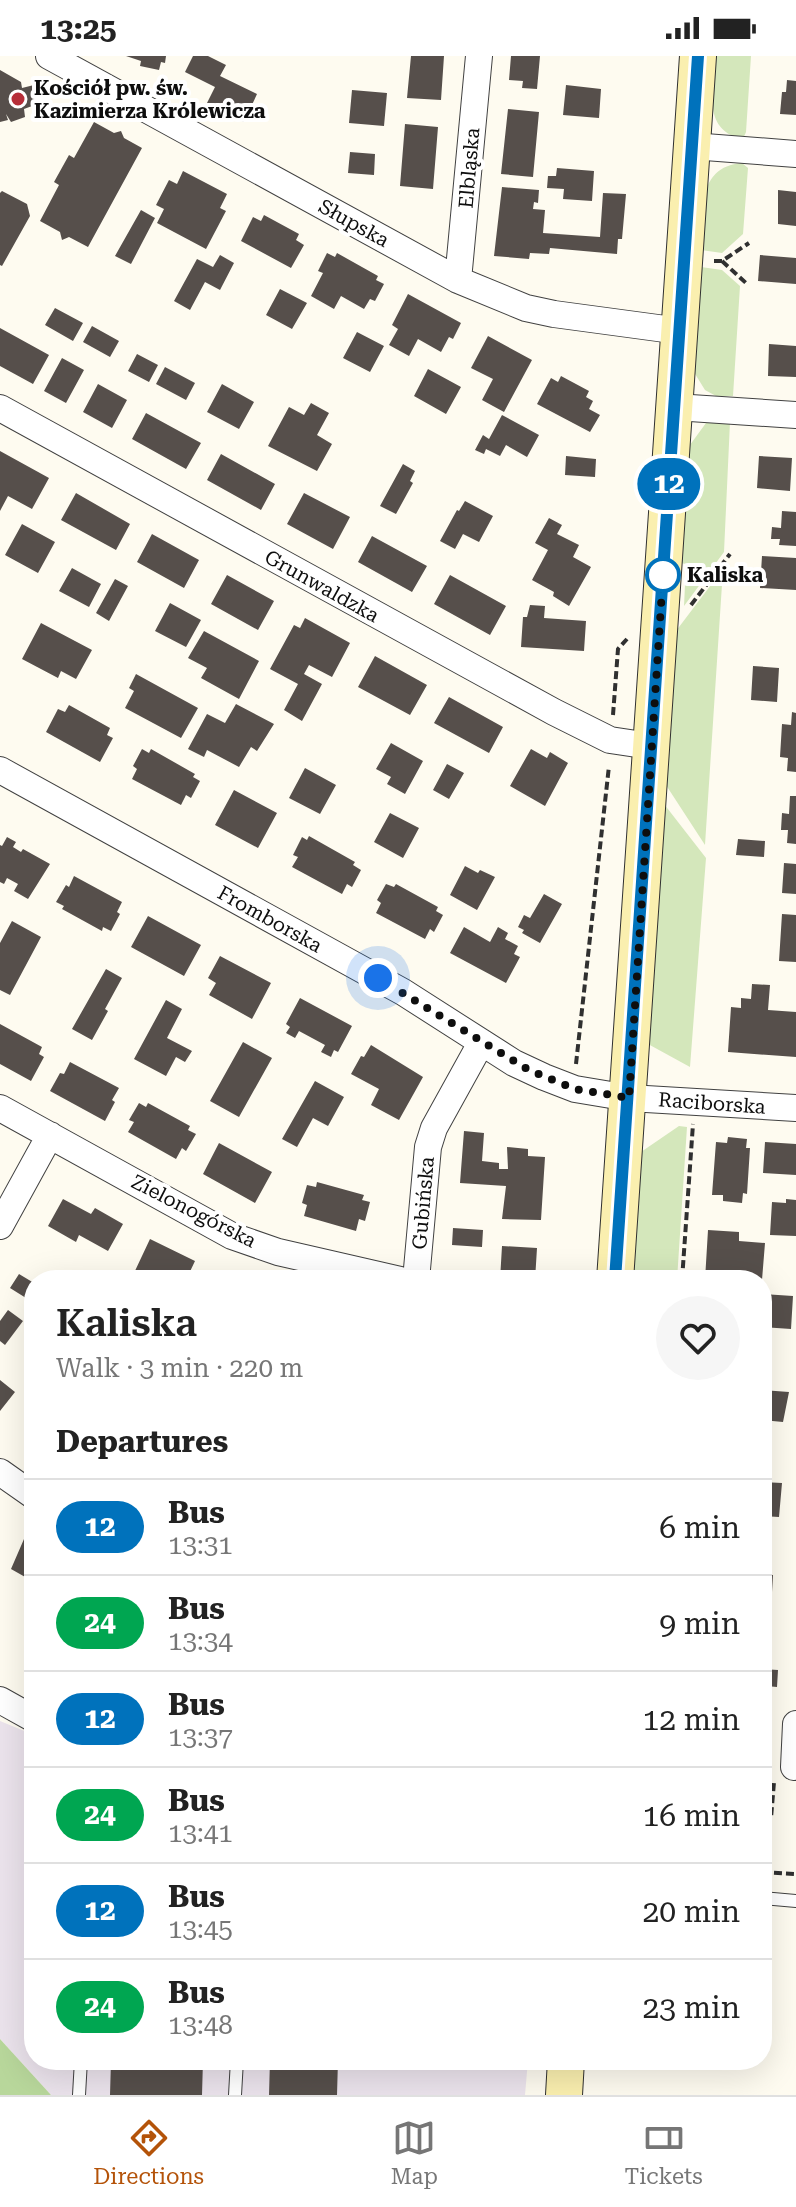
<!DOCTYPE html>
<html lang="en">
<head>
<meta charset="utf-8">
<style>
  body { margin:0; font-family:"Roboto Serif",serif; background:#f6f6f6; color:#222; height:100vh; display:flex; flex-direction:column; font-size:30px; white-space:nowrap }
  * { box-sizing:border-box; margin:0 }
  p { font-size:26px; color:#767676 }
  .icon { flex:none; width:44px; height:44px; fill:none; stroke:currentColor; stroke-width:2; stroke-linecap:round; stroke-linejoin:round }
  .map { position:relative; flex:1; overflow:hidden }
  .panel { position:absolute; left:24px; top:1214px; width:748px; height:800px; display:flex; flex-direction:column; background:#fff; border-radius:32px; box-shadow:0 8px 32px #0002 }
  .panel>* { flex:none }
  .badge { padding:0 16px; border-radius:26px; font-size:28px; line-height:52px }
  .you { position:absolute; width:40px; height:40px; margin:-20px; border:6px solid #fff; border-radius:50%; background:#1a73e8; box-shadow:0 0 0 12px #1a73e833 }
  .map>.badge { position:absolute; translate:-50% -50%; box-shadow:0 0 0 4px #fff }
  h2 { padding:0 32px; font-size:30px; line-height:72px }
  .round { display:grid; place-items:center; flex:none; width:84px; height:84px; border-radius:42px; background:#f6f6f6 }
  .summary { display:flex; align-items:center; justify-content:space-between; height:136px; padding:0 32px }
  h1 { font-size:38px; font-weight:600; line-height:60px }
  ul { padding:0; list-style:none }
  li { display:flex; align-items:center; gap:24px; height:96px; padding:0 32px; border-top:2px solid #e0e0e0 }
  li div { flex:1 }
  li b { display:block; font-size:30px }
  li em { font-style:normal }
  li .badge { min-width:88px; font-weight:700; text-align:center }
  .status { display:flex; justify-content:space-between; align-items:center; height:56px; padding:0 40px; background:#fff; direction:ltr }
  .status svg { height:22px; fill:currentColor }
  .tabs { display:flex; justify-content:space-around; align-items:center; height:112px; border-top:2px solid #e0e0e0; background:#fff; font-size:22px; color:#767676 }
  .tabs a { display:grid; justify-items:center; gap:4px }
  .tabs .active { color:#b45309 }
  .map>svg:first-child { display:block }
  .industrial { fill:#ebe3ec }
  .green { fill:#d4e7bb }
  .forest { fill:#b8d79b }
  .building { fill:#564f4b }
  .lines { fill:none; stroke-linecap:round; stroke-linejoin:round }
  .lane-casing { stroke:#414141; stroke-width:14 }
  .street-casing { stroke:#414141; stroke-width:28 }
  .secondary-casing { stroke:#303030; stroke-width:38 }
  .path { stroke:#303030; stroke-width:4; stroke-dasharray:8 4; stroke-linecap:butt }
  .lane { stroke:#fff; stroke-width:12 }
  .street { stroke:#fff; stroke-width:26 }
  .secondary { stroke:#faefaf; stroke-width:36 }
  .line-casing { stroke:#fff; stroke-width:18 }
  .line { stroke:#0072bc; stroke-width:12 }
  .walk { stroke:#0e0e0e; stroke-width:8; stroke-dasharray:0 14.4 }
  .poi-dot { fill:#b62e39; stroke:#fff; stroke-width:3 }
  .stop-dot { fill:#fff; stroke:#0072bc; stroke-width:4 }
  .labels { text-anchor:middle; stroke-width:8; stroke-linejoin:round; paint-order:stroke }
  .poi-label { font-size:20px; font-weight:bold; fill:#0e0e0e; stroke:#fff; text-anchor:start }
  .street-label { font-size:20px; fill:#0e0e0e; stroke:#fff }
  .stop-label { font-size:20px; font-weight:bold; fill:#0e0e0e; stroke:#fff; text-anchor:start }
</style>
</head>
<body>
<div class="status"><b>13:25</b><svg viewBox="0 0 49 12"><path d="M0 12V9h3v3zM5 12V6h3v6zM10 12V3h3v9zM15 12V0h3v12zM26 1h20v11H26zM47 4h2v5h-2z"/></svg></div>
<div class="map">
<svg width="796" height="2039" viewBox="0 0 796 2039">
  <rect width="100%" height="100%" fill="#fefbf0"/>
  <path class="industrial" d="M0,1665l34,14v325h494l-3,35h-474l-51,-56z"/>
  <path class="green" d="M716,0h35l-5,76 -3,7c-42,-8 -30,-51 -27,-83z
    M742,107l6,5 -5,66 -21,19 -21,-3c3,-36 -6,-83 41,-87z
    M701,211l21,3 18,16 -7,110h-17l-11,-6 -13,-21z
    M730,366l-6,130 -40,54 2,-42 -6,-1 7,-114 19,-26z
    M723,513l-18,276 -41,-63 12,-151z
    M664,748l42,54 -16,209 -42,-23z
    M679,1070l8,1 -10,153h-45l9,-128z"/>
  <path class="forest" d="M0,1983l51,56h-51z"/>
  <path class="building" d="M126,0h40l-1,7 -4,-1 -2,8 -19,-4 1,-5z
    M193,0h15l18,9 -6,11 37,18 -13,28 -37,-19 8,-16 -30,-15z
    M411,0h33l-3,44 -34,-2z
    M511,0h29l-3,33 -15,-1 1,-7 -14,-1z
    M0,14l21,12 1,6 16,-4 3,7 -9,15 -8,3 1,8 -14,5 -5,-8 2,6 -8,2z
    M787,24l9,1v34l-16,-1 2,-22h4z
    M566,29l35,4 -2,29 -36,-3z
    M352,34l35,3 -3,33 -35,-3z
    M508,53l31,3 -6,65 -32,-3z
    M94,66l20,11 7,-2 3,7 18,10 -54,99 -19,-10 -7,3 -2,-8 -20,-11 19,-36 -5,-3 15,-27 5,3z
    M405,68l33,3 -5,62 -33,-3z
    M350,96l25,2 -1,21 -26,-2z
    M557,112l37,3 -2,30 -29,-2 1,-10 -17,-1 1,-12h8z
    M183,115l44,23 -7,14 6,3 -20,38 -49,-26 7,-14 -8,-4 13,-25 8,4z
    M502,131l37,3 -1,13 -4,-1 -1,7 12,1 -2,23 57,4 3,-44 23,1 -4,45h-4l-1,15 -67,-6 -1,6 -19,-1 -1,6 -35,-3z
    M778,134l18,2v34l-18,-2z
    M2,135l25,13 3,12 -28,50 -2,-1v-72z
    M141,154l14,8 -24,46 -16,-8z
    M264,159l35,19 -3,6 8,5 -13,23 -50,-27 12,-24 8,4z
    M327,197l8,4 2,-4 41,23 -2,4 8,4 -9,17 -5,-2 -6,10 -23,-13 -7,13 -23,-13 12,-23 -5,-2z
    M220,199l14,8 -14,27 -15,-8 -15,28 -16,-9 23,-42 16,8z
    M760,199l36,3v26l-38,-3z
    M280,233l27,14 -15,26 -26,-14z
    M408,238l53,29 -8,16 -4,-2 -8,15 -23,-13 -9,17 -20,-11 9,-16 -6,-4z
    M55,252l28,15 -10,18 -28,-16z
    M92,270l27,15 -9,16 -27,-15z
    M0,272l49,27 -16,29 -33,-18z
    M357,276l27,14 -14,26 -27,-14z
    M488,280l44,24 -28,52 -22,-12 11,-21 -22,-11z
    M769,288l27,2v31l-28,-1z
    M137,298l21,11 -9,17 -21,-11z
    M62,302l22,12 -18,33 -22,-12z
    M165,311l30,16 -9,17 -30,-16z
    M428,313l33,18 -15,27 -32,-18z
    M561,320l28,15 -3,6 7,4 -4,8 11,6 -10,17 -53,-28 14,-26 7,4z
    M98,328l29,16 -15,28 -29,-16z
    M222,328l32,18 -15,27 -32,-17z
    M311,347l18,10 -12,22 15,9 -15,27 -49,-25 21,-39 15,8z
    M146,357l55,30 -15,26 -54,-30z
    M502,359l37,20 -12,22 -21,-12 -6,11 -14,-7 -2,5 -9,-4 8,-15 6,4z
    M0,395l49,27 -17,31 -24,-13 -8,15z
    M221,398l54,30 -14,26 -54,-30z
    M566,400l30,3 -1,18 -30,-2z
    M759,400l33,2 -2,33 -33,-3z
    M403,408l12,7 -5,10 3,2 -17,31 -16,-8z
    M76,437l54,31 -14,26 -55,-30z
    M304,437l46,24 -17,32 -46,-25z
    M465,445l28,15 -14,26 -16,-8 -8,15 -15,-8 17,-31 2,1z
    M782,455l14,1v34l-17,-1 1,-6h-9l1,-12 9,1z
    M549,462l13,7 -5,9 22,11 -6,12 18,10 -22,39 -16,-10 1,-4 -22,-12 16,-30 -13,-7z
    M22,468l33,18 -17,31 -33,-18z
    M152,478l47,26 -15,28 -47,-26z
    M372,480l55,30 -15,26 -54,-30z
    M762,500l34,2v32l-36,-2z
    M72,512l29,16 -12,23 -30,-16z
    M227,519l47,26 -16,29 -47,-26z
    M450,519l56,31 -16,29 -56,-31z
    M115,523l13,7 -19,35 -13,-8z
    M170,547l31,17 -15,27 -31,-16z
    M530,549l15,1 -1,12 42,3 -2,30 -63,-4 2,-30h4z
    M305,562l45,25 -18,34 -23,-12 -5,9 18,10 -20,37 -18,-11 14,-26 -28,-15 24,-44 6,3z
    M41,567l51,27 -16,29 -15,-8 -3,7 -36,-19z
    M204,575l55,30 -20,38 -38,-21 6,-10 -19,-10z
    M375,600l52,29 -17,30 -52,-28z
    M753,610l26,2 -2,34 -26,-2z
    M136,618l62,34 -17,30 -56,-30 9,-17 -5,-3z
    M449,641l54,30 -14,26 -55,-30z
    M236,648l38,20 -17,27 -6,-4 -12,20 -32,-17 -3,7 -16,-8 19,-35 18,9z
    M69,649l41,23 -3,7 6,3 -13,24 -54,-30 12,-23 7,3z
    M792,656l4,1v59l-9,-1 1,-13 -8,-1 2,-33 9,1z
    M391,687l32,18 -18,33 -18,-10 4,-7 -15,-8z
    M142,693l7,4 2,-4 44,25 -2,3 7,4 -9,17 -5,-3 -5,10 -49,-26 5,-10 -4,-3z
    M531,693l16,9 3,-6 18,11 -23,43 -35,-20z
    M447,708l17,9 -15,26 -16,-9z
    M305,712l31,17 -16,29 -31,-16z
    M234,734l43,23 -19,35 -43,-23z
    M790,740h6v48l-9,-1 1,-13h-7l1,-17 7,1z
    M390,757l29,15 -16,30 -29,-16z
    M309,780l46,26 -2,3 8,5 -9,17 -5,-3 -5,10 -50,-27 6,-10 -5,-2 9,-18 5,3z
    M7,781l9,5 -3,5 8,5 2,-3 27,15 -22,35 -14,-8 4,-7 -11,-6 -3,6 -4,-2v-37l2,1z
    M738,783l27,2 -1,16 -28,-2z
    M784,807l12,1v30l-14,-1z
    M465,810l13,7 2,-3 15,7 -18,33 -27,-15z
    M74,820l48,26 -5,10 3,2 -9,17 -8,-4 -1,4 -40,-22 2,-3 -8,-4 10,-17 3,2z
    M386,828l8,3 2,-3 42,23 -2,4 7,4 -9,17 -4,-3 -5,10 -49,-26 5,-10 -4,-3z
    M544,838l18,10 -22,39 -18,-10 2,-3 -6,-3 6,-12 6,3z
    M782,858l14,1v47l-17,-1z
    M148,860l53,29 -17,31 -53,-29z
    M12,865l29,16 -31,58 -10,-5v-47z
    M464,871l26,15 8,-15 10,6 -3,6 13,7 -4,8 6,3 -14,26 -56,-30z
    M220,900l51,27 -19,36 -43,-24 7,-12 -8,-5z
    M106,913l16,9 -17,31 3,2 -16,29 -20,-11z
    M752,928l18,1 -2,25 28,2v45l-68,-5 3,-45 10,1v-10l10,1z
    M300,942l52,28 -14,26 -4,-2 -3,7 -10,-5 4,-7 -26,-14 -4,7 -9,-5 4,-6 -4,-3z
    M166,944l16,9 -15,29 25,13 -7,11 -9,-5 -10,19 -32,-17z
    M0,968l42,23 -3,7 5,3 -13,24 -31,-17z
    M243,986l29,16 -33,59 -29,-16z
    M371,989l52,32 -24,43 -28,-15 8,-16 -28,-15 10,-18 3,1z
    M70,1006l49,26 -7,12 3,2 -10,19 -55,-30 10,-18 4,1z
    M315,1025l29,16 -16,29 -15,-8 -16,29 -15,-8z
    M139,1047l7,4 2,-4 42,23 -2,4 8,4 -10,17 -4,-3 -6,11 -48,-27 6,-10 -5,-2z
    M464,1075l20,2 -2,28 17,2v6h9l-1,-22 21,2v7l17,1 -4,63 -39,-1 4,-33 -46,-3z
    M728,1081l19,2 -1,9h4l-3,46 -4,-1 -1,10 -19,-2v-6h-11l4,-53 11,1z
    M765,1086l31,2v31l-33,-2z
    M219,1087l53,29 -17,31 -52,-29z
    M317,1126l47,13 -2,5 8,2 -5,19 -6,-2 -3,12 -52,-15 3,-11 -5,-2 5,-18 9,2z
    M63,1143l28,15 4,-6 28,16 -15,27 -29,-16 -3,7 -28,-16z
    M786,1143l10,1v36l-26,-1 2,-33 14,1z
    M453,1172l30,2 -1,17 -30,-2z
    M708,1174l31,2v9l26,2 -3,37h-57z
    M150,1183l45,22 -9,19h-37l-15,-7z
    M502,1190l35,2 -2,32h-35z
    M19,1218l15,9v20l-24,-15z
    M763,1238l30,2 -2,33 -29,-2z
    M8,1254l15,11 -18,24 -5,-4v-20z
    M0,1324l15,12 -15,19z
    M762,1334l27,2 -6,30 -21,-2z
    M762,1426l20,1 -3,34 -17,-1z
    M24,1483l10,5v38l-23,-13z
    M762,1518l11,1 -2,34h-9z
    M762,1613l16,1 -1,17 -11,-1 -1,17h-3z
    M111,2004h92l-1,35h-92z
    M270,2004h68l-1,35h-68z"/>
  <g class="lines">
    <defs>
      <path id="lane" d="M762,1842l34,3
        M79,2039l2,-35
        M235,2039l2,-35"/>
      <path id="street" d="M49,0l409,224 68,28 28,6 126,17
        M692,90l104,8
        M458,224l21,-224
        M675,351l121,8
        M0,352l554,304 56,28 40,6
        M0,714l403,222 111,71 30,14 31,12 54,9 167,10
        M0,1052l232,128 46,16 122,28
        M0,1170l50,-91
        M416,1224l12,-133 6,-19 47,-85
        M0,1416l34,24
        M0,1644l34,19
        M794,1711l2,-43"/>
      <path id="secondary" d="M615,1224l83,-1224
        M564,2039l2,-35"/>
    </defs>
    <use href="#lane" class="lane-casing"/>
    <use href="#street" class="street-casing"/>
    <use href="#secondary" class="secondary-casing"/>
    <path class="path" d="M714,205h8l27,-18
      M722,205l24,22
      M691,549l39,-51
      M613,659l5,-66 9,-10
      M576,1008l33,-298
      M682,1224l11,-156
      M762,1763l9,-1 3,-36
      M762,1816l34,2"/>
    <use href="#lane" class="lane"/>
    <use href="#street" class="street"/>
    <use href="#secondary" class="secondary"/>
  </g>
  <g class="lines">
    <defs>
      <path id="line" d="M615,1224l83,-1224"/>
    </defs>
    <use href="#line" class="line-casing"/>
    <use href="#line" class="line"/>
    <path class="walk" d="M378,922l151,92 46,19 54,9 34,-523"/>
  </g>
  <circle class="poi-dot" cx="18" cy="43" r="8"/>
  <circle class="stop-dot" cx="663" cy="519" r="16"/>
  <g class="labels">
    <g class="poi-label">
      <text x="34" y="39">Kościół pw. św.<tspan x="34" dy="23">Kazimierza Królewicza</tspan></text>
    </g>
    <g class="street-label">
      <text transform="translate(469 112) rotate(-85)" y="7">Elbląska</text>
      <text transform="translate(354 167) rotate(29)" y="7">Słupska</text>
      <text transform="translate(322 530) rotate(29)" y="7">Grunwaldzka</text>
      <text transform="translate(270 863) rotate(29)" y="7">Fromborska</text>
      <text transform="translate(712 1047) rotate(4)" y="7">Raciborska</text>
      <text transform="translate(423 1147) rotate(-85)" y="7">Gubińska</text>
      <text transform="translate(194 1155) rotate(27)" y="7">Zielonogórska</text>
    </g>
    <g class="stop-label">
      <text x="687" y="526">Kaliska</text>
    </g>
  </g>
</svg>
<div class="you" style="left:378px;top:922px"></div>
<b class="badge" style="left:669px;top:428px;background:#0072bc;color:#fff">12</b>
<section class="panel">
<div class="summary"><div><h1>Kaliska</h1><p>Walk · 3 min · 220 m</p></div><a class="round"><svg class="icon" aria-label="heart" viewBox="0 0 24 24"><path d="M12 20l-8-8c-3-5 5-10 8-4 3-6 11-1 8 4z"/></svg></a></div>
<h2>Departures</h2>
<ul>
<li><span class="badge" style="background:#0072bc;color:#fff">12</span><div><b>Bus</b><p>13:31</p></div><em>6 min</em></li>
<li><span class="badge" style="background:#00a651;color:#fff">24</span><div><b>Bus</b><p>13:34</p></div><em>9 min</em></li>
<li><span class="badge" style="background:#0072bc;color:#fff">12</span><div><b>Bus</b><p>13:37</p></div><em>12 min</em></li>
<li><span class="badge" style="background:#00a651;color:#fff">24</span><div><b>Bus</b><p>13:41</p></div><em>16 min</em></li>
<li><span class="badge" style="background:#0072bc;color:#fff">12</span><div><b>Bus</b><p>13:45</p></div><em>20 min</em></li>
<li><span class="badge" style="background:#00a651;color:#fff">24</span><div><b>Bus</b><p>13:48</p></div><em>23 min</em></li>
</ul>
</section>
</div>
<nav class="tabs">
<a class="active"><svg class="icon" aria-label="directions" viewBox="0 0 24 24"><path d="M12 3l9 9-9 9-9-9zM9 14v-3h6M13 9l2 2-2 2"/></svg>Directions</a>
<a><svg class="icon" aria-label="map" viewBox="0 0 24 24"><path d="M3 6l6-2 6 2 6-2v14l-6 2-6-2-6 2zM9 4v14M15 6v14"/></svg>Map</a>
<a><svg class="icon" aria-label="tickets" viewBox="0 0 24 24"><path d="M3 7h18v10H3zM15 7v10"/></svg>Tickets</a>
</nav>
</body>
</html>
